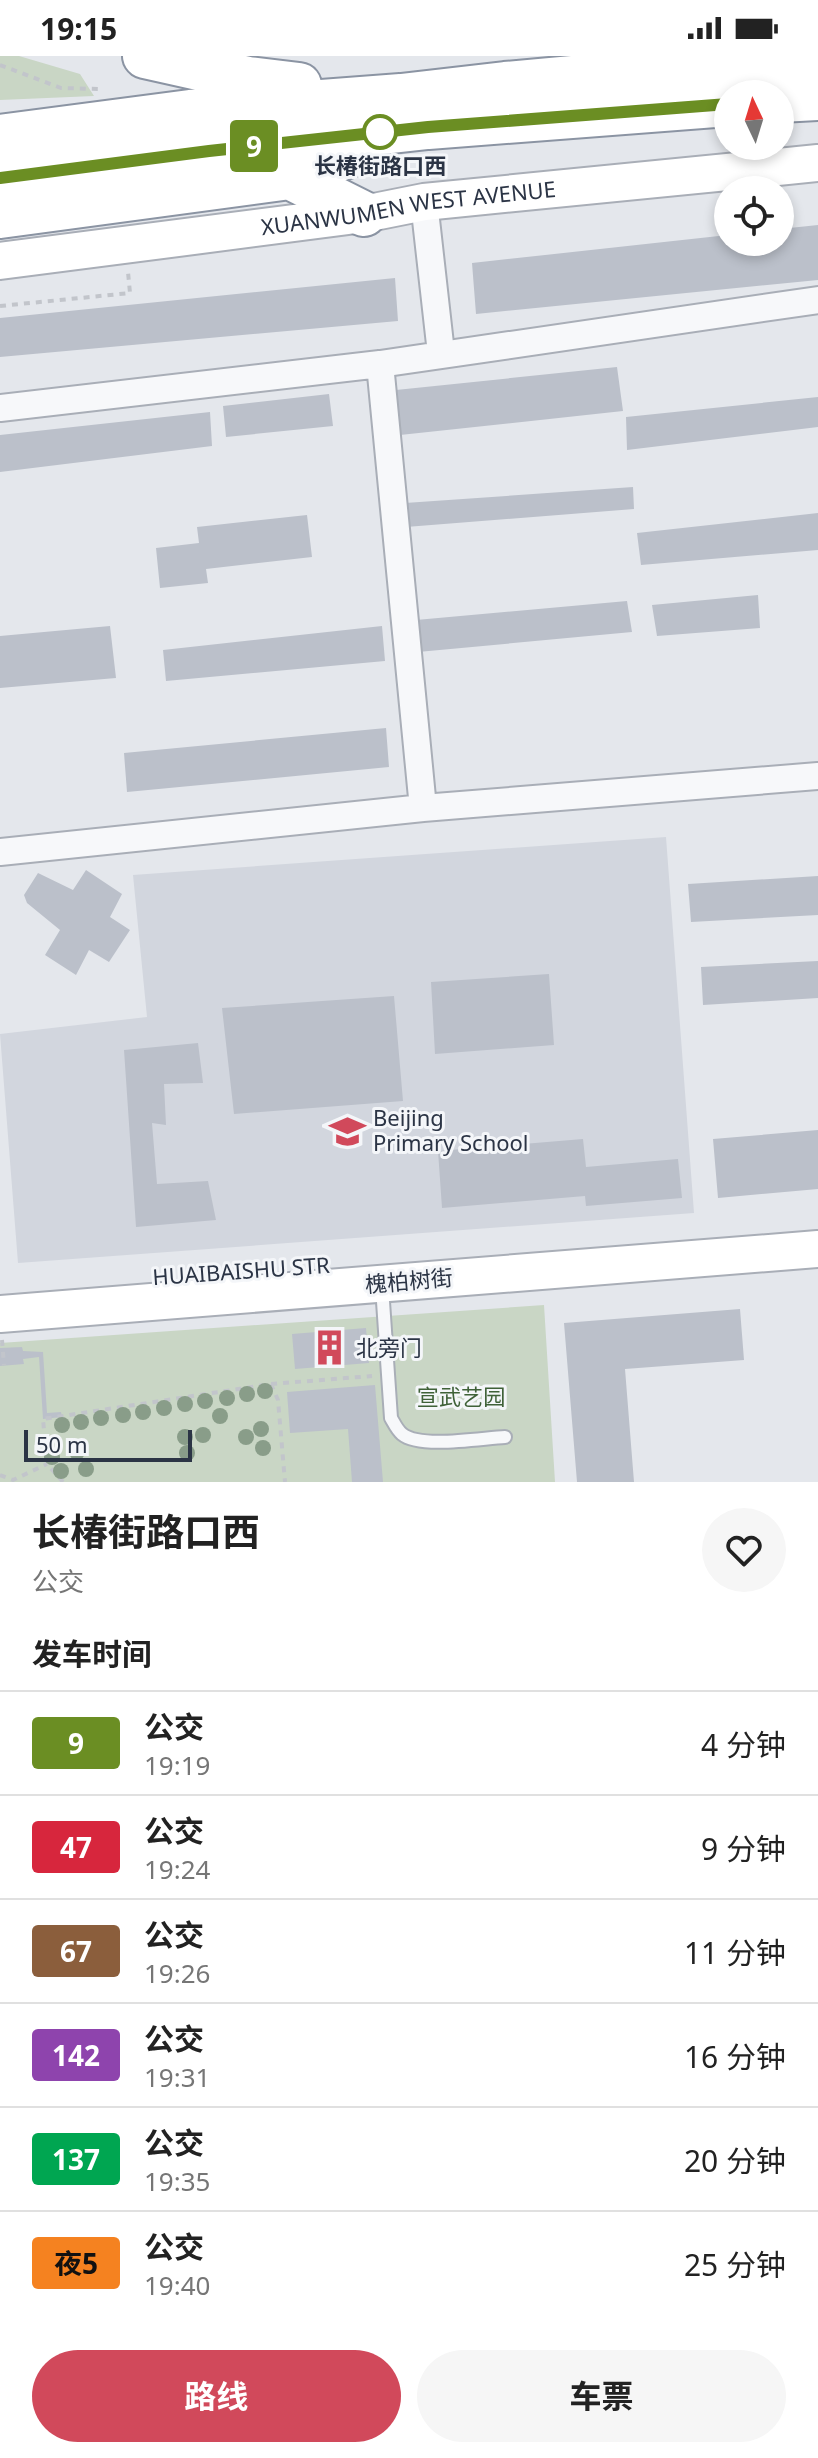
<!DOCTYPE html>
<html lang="zh">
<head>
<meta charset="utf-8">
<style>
  body { margin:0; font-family:"Noto Sans","Noto Sans SC",sans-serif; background:#f6f6f6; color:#222; height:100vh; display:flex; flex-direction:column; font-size:30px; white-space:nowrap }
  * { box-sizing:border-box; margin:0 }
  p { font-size:26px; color:#767676 }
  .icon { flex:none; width:44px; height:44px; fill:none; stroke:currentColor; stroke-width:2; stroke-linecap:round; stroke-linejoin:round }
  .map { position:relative; height:1426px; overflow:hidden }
  .drawer { display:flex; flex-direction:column; background:#fff; flex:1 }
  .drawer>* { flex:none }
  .badge { padding:0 16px; border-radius:6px; font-size:28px; line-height:52px }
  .needle { width:52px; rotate:356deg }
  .buttons { position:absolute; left:714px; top:24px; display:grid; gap:16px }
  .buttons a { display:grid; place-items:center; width:80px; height:80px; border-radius:50%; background:#fff; box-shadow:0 4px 12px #0003; font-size:40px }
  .scale { position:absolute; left:24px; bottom:20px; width:168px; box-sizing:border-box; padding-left:8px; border:4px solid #2b3445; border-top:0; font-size:22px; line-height:28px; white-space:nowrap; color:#2b3445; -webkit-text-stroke:6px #f4f6f9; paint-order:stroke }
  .map>.badge { position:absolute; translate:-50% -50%; box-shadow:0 0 0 4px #fff }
  h2 { padding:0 32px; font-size:30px; line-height:72px }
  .round { display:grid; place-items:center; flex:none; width:84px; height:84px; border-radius:42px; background:#f6f6f6 }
  .summary { display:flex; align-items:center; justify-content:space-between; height:136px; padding:0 32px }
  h1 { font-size:38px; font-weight:700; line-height:60px }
  .cta { display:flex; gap:16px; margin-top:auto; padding:16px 32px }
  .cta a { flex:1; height:92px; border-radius:48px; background:#d1495b; color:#fff; font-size:32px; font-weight:700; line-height:92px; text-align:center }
  .cta a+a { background:#f6f6f6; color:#222 }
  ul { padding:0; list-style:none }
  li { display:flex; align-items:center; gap:24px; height:104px; padding:0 32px; border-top:2px solid #e0e0e0 }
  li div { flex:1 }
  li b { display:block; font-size:30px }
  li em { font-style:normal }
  li .badge { min-width:88px; font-weight:700; text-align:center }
  .status { display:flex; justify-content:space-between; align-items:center; height:56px; padding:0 40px; background:#fff; direction:ltr }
  .status svg { height:22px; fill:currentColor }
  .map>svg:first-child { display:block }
  .built { fill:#d2d6de }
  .green { fill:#c9d6c5 }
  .building { fill:#bbc0ca }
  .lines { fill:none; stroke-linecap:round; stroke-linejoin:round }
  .lane-casing { stroke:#a9aeb7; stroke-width:16 }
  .street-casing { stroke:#a9aeb7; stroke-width:30 }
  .secondary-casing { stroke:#a9aeb7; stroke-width:40 }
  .highway-casing { stroke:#8b94a3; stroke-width:48 }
  .path { stroke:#c2c5cb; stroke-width:4; stroke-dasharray:6 6; stroke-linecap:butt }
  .lane { stroke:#f7f8fa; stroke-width:12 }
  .street { stroke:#f7f8fa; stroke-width:26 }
  .secondary { stroke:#fff; stroke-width:36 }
  .highway { stroke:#fff; stroke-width:44 }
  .tree { fill:#899d89 }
  .line-casing { stroke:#fff; stroke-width:18 }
  .line { stroke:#6b8e23; stroke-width:12 }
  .stop-dot { fill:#fff; stroke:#6b8e23; stroke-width:4 }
  .labels { text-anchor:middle; stroke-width:6; stroke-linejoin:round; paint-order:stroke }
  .stop-label { font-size:22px; font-weight:bold; fill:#2b3445; stroke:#f4f6f9 }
  .street-label { font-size:22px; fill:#2b3445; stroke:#f4f6f9 }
  .poi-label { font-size:22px; fill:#2b3445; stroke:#f4f6f9; text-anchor:start }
  .park-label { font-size:22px; fill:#3f6138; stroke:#f4f6f9 }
</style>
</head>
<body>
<div class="status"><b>19:15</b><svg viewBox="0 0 49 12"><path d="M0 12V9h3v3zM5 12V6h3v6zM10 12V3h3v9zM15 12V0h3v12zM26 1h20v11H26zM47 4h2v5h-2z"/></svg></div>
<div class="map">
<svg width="818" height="1426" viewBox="0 0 818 1426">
  <rect width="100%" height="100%" fill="#e4e7ec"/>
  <path class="built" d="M666,781l28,376 -676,50 -18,-229 147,-17 -14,-142z"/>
  <path class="green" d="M0,0h19l61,18 14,22 -94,4z
    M544,1249l11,177h-555v-139z"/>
  <path class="building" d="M818,169v55l-342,34 -4,-51 256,-28v7h52v-13z
    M395,222l3,43 -398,36v-39z
    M617,311l6,44 -223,24 -4,-45z
    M329,338l4,32 -107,11 -3,-31z
    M818,341v30l-191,23 -1,-33z
    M210,356l2,34 -212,26v-37z
    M633,431l1,22 -228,18 -1,-24z
    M818,457v37l-177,15 -4,-32z
    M307,459l5,42 -106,12 2,14 -48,5 -4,-40 43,-5 -2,-16z
    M758,539l2,33 -103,8 -5,-31z
    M627,545l5,31 -214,20 -2,-32z
    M110,570l6,52 -116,10v-52z
    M382,570l3,35 -219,20 -3,-31z
    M386,672l3,39 -262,25 -3,-39z
    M86,814l36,24 -12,23 20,13 -21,32 -20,-12 -13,25 -31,-20 15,-25 -33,-27 -3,-8 14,-22 35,17z
    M818,820v39l-127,7 -3,-38z
    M818,905v37l-115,7 -2,-38z
    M549,918l5,71 -119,9 -4,-72z
    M394,940l9,105 -169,13 -12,-106z
    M198,987l5,40 -39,1 2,41 -14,-2 5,61 51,-3 8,39 -80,7 -12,-177z
    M818,1074v59l-100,9 -5,-59z
    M583,1083l3,28 92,-8 4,39 -96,8 -1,-10 -143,12 -4,-57z
    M740,1253l4,51 -119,9 9,113h-57l-13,-159z
    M366,1272l3,35 -74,6 -3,-35z
    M22,1291l1,4 20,1 4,61 14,-1 1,5 -19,2 -4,-62 -16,2 1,5 -24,2v-18z
    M375,1329l8,97h-31l-4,-53 -58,4 -3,-41z"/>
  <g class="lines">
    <defs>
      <path id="lane" d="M382,1231l9,131c3,5 6,12 11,16 18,15 80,4 103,3"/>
      <path id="street" d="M424,146l17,151
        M380,308l43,444
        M0,352l380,-44 438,-64
        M0,796l423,-44 395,-32"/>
      <g id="secondary">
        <path id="s1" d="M0,205l364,-47 60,-12 394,-39"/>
        <path d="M0,1258l818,-65"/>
      </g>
      <path id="highway" d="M145,0l103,23 51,6
        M780,44l38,-2
        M0,81l190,-25 211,-16 104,-12 313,-28
        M290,121l74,37
        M0,122l209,-27 219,-24 300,-23
        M0,160l290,-39 68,-25"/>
    </defs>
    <use href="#lane" class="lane-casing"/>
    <use href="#street" class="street-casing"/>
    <use href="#secondary" class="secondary-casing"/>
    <use href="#highway" class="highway-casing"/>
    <path class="path" d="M0,9l61,23 39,1
      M0,250l130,-13 -2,-21
      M2,1284l2,25
      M271,1328l7,16 7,82
      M0,1419l13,5 34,-16
      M63,1426l-16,-18 -4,-45 228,-35 101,-8"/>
    <use href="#lane" class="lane"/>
    <use href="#street" class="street"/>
    <use href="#secondary" class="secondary"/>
    <use href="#highway" class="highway"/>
  </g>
  <g class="tree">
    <circle cx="265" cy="1335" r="8"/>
    <circle cx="247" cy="1338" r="8"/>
    <circle cx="227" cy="1342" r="8"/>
    <circle cx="205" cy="1345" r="8"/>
    <circle cx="185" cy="1348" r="8"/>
    <circle cx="164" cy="1352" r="8"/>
    <circle cx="143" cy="1356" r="8"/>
    <circle cx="123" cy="1359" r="8"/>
    <circle cx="220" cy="1360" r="8"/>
    <circle cx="101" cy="1362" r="8"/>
    <circle cx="81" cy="1366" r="8"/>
    <circle cx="62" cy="1369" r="8"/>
    <circle cx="261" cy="1373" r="8"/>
    <circle cx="203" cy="1379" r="8"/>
    <circle cx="185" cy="1381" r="8"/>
    <circle cx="246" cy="1381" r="8"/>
    <circle cx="263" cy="1392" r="8"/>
    <circle cx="77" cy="1396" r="8"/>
    <circle cx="187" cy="1397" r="8"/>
    <circle cx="52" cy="1401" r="8"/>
    <circle cx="86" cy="1413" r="8"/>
    <circle cx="61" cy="1415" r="8"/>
  </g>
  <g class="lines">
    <defs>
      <path id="line" d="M0,122l209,-27 219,-24 300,-23"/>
    </defs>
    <use href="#line" class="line-casing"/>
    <use href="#line" class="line"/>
  </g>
  <defs>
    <symbol id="school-bare" viewBox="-9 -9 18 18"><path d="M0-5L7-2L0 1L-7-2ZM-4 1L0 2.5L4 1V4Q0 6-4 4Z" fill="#d1495b" stroke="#f4f6f9" stroke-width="2.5" paint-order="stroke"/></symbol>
    <symbol id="building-bare" viewBox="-9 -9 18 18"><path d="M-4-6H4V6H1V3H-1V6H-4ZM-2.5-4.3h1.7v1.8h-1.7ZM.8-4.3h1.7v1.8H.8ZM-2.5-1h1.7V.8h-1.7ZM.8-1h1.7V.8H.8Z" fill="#d1495b" stroke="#f4f6f9" stroke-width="2.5" paint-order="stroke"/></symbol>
  </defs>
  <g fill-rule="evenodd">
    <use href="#school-bare" x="322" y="1050" width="51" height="51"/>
    <use href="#building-bare" x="304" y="1266" width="51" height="51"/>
  </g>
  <circle class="stop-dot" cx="380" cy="76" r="16"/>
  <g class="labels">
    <g class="stop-label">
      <text x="380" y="118">长椿街路口西</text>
    </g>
    <g class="street-label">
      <text dy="8" stroke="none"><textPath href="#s1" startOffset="412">XUANWUMEN WEST AVENUE</textPath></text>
      <text transform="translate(241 1215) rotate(-4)" y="8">HUAIBAISHU STR</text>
      <text transform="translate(409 1225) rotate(-5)" y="8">槐柏树街</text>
    </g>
    <g class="poi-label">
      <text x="373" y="1070">Beijing<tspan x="373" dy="25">Primary School</tspan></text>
      <text x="356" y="1300">北旁门</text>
    </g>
    <g class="park-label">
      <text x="461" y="1349">宣武艺园</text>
    </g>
  </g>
</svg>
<div class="buttons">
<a><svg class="needle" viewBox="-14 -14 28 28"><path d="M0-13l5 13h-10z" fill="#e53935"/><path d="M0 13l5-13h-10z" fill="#767676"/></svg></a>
<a><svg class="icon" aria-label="locate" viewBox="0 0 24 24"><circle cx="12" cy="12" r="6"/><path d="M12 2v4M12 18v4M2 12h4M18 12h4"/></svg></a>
</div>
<div class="scale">50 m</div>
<b class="badge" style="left:254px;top:90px;background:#6b8e23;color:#fff">9</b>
</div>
<section class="drawer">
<div class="summary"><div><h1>长椿街路口西</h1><p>公交</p></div><a class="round"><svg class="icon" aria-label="heart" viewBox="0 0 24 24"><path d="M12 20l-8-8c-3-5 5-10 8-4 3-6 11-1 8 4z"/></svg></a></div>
<h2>发车时间</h2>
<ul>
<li><span class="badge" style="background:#6b8e23;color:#fff">9</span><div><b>公交</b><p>19:19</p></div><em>4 分钟</em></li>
<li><span class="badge" style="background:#d7263d;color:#fff">47</span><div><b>公交</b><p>19:24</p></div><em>9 分钟</em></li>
<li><span class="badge" style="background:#8b5e3c;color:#fff">67</span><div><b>公交</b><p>19:26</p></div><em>11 分钟</em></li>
<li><span class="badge" style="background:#8e44ad;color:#fff">142</span><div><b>公交</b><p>19:31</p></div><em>16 分钟</em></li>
<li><span class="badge" style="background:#00a651;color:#fff">137</span><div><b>公交</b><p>19:35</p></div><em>20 分钟</em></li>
<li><span class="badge" style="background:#f58220;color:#111">夜5</span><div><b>公交</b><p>19:40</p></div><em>25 分钟</em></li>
</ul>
<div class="cta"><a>路线</a><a>车票</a></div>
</section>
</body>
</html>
